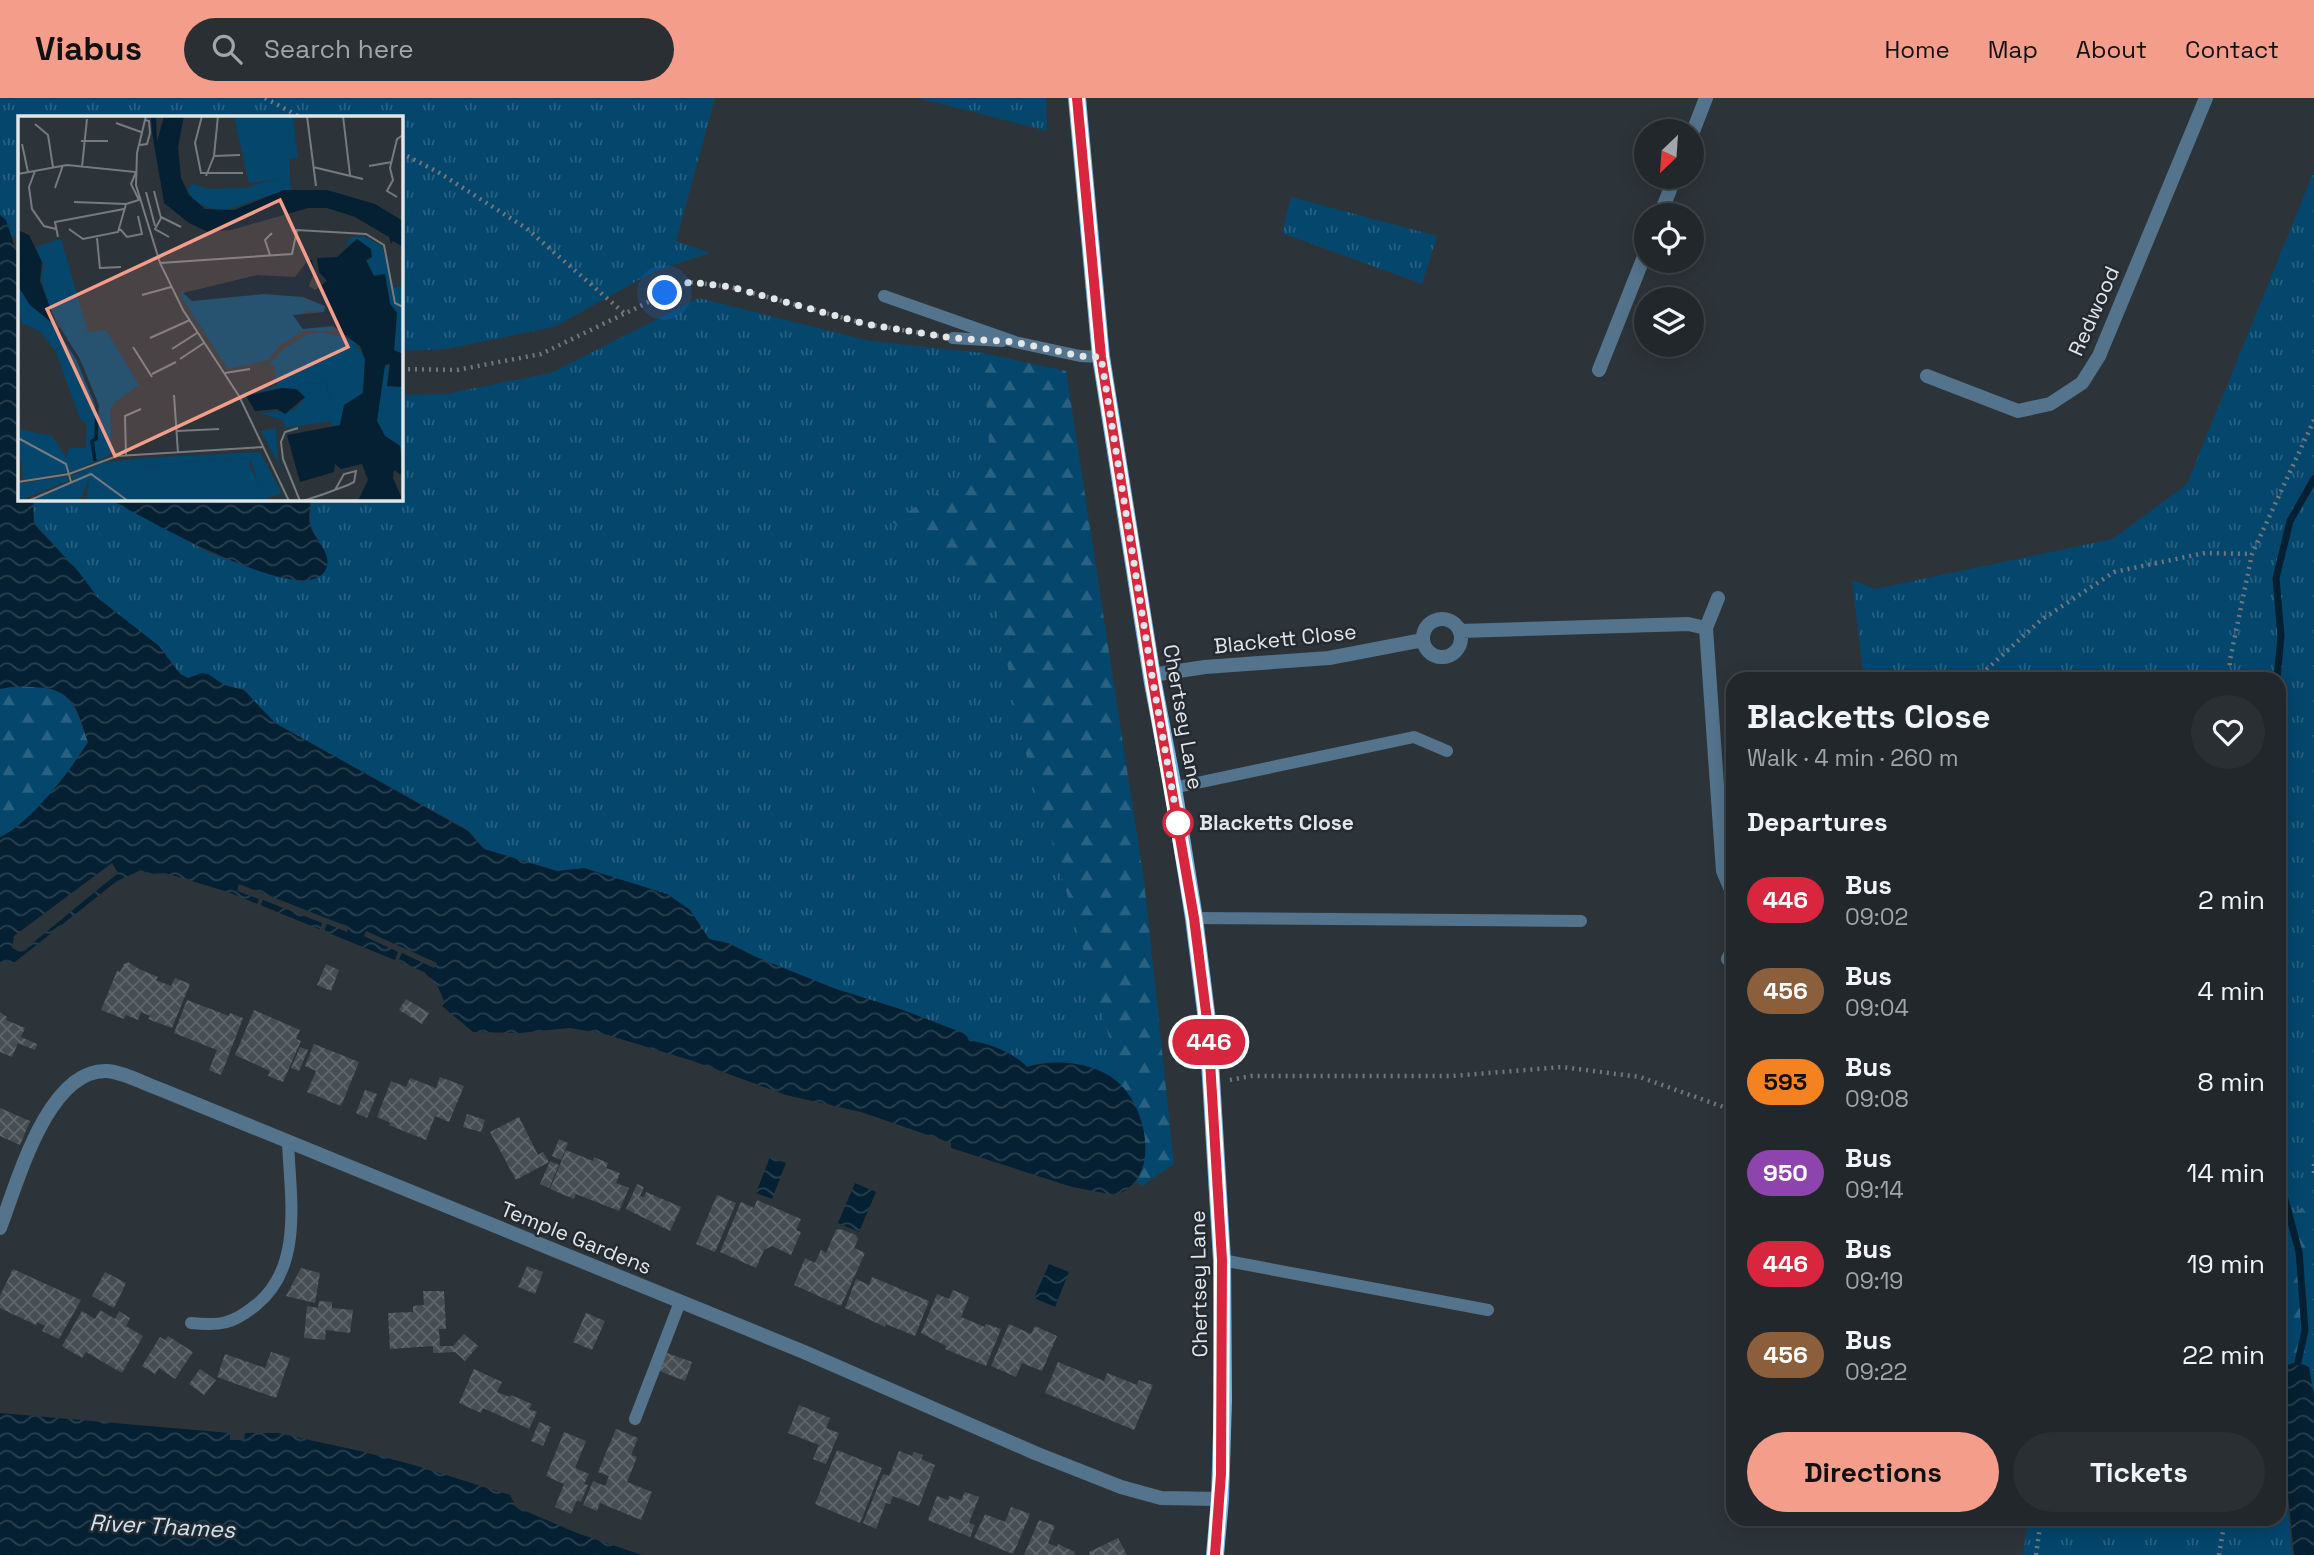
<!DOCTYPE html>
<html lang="en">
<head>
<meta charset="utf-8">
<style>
  body { margin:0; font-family:"Space Grotesk",sans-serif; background:#2a2f33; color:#f1f3f6; height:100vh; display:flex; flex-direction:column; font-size:26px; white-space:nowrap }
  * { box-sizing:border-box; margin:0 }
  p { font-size:23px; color:#a2a5a9 }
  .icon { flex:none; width:38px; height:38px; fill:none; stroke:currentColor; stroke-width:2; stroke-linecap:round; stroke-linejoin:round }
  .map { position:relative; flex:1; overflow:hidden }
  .panel { position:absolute; left:1726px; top:574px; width:560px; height:854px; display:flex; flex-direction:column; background:#22272b; border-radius:21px; box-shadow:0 4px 18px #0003,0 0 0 2px #3f4447 }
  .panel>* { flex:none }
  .badge { padding:0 14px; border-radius:23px; font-size:24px; line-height:46px }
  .needle { width:46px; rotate:205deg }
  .buttons { position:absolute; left:1634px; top:21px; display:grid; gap:14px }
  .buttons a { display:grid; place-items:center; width:70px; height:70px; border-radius:50%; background:#22272b; box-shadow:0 4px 18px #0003,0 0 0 2px #3f4447; font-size:35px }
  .you { position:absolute; width:35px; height:35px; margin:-18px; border:5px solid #fff; border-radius:50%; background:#1a73e8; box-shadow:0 0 0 10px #1a73e833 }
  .map>.badge { position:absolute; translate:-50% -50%; box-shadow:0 0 0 4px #fff }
  h2 { padding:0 21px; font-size:26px; line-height:63px }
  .round { display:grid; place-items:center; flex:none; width:74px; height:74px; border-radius:37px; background:#2a2f33 }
  .overview { display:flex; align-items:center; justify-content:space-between; height:119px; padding:0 21px }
  h1 { font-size:33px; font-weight:700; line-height:52px }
  .primary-button { display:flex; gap:14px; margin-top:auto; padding:14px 21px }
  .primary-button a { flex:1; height:80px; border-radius:42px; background:#f49d8b; color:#111; font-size:28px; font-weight:700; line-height:80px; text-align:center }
  .primary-button a+a { background:#2a2f33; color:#f1f3f6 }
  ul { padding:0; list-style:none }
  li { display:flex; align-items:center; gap:21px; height:91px; padding:0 21px }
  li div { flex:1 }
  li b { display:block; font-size:26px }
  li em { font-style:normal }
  li .badge { min-width:77px; font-weight:700; text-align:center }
  header { display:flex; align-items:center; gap:42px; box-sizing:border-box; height:98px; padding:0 35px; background:#f49d8b; color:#111 }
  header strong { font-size:33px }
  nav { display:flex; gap:38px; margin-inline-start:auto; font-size:24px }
  .search { width:490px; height:63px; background:#2a2f33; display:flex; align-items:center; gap:18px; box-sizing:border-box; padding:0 24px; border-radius:38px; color:#a2a5a9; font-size:26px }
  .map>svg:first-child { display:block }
  .grass { fill:url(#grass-tufts) }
  .forest { fill:url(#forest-firs) }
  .water { fill:url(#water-waves) }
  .pier { fill:#2d3439 }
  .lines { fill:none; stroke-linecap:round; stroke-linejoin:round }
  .stream { stroke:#052032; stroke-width:7 }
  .building { fill:url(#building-cross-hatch) }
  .path { stroke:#71787c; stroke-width:4.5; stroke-dasharray:2 5; stroke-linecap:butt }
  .lane { stroke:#54748d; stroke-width:12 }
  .street { stroke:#54748d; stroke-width:14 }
  .primary { stroke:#70b3e6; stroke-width:18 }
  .line-casing { stroke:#fff; stroke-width:16 }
  .line { stroke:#d7263d; stroke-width:10 }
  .walk { stroke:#e1e6e9; stroke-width:7; stroke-dasharray:0 12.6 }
  .stop-dot { fill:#fff; stroke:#d7263d; stroke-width:3.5 }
  .labels { text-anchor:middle; stroke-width:5; stroke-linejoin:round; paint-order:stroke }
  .street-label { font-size:21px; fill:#e1e6e9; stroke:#242a2f }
  .stop-label { font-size:21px; font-weight:bold; fill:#e1e6e9; stroke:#242a2f; text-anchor:start }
  .water-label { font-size:23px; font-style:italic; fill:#d0e3f3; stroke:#242a2f }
  .inset-river { fill:none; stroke:#052032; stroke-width:3.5 }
  .inset-road { fill:none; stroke:#757b7f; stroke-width:2 }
  .view { fill:#f49d8b; fill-opacity:0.15; stroke:#f49d8b; stroke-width:3.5 }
  .inset-edge { fill:none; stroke:#e1e6e9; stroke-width:3.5 }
</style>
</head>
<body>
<header>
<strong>Viabus</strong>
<div class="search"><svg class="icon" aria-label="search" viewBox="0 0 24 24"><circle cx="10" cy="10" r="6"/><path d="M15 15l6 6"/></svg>Search here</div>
<nav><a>Home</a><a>Map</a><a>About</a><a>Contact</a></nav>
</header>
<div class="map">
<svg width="2314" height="1457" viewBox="0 0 2314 1457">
  <defs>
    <pattern id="grass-tufts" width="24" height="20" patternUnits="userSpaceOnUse" patternTransform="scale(1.75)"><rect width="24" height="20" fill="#04466c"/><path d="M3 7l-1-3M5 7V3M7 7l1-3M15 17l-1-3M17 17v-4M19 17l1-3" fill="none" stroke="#286181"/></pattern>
    <pattern id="forest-firs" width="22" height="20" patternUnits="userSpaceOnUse" patternTransform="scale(1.75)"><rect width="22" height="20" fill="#04466c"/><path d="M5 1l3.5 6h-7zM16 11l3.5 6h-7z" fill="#286181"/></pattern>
    <pattern id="water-waves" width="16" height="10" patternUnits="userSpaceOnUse" patternTransform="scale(1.75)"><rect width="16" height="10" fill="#052032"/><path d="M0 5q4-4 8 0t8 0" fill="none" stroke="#294050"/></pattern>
    <pattern id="building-cross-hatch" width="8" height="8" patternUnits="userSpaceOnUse" patternTransform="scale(1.75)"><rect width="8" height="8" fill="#464d53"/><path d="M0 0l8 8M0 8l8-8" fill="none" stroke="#60676c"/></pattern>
  </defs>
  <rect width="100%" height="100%" fill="#2d3439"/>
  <path class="grass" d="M0,0h715l-39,143 34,12 -55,18 -101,56 -109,22 -44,2v-234h-382v122l-8,-3 -5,-16 -6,-5z
    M918,0h128l1,33z
    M2314,73v1029l-6,3 -29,22 -1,-546h-414l-12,-99 23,9 238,-50 74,-55z
    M1291,99l146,39 -15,48 -140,-51z
    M699,200l170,43 114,12 7,106 -97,63 100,71 31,154 92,314 -2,18 -14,-8 -60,-8 -13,4c-13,-14 -40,-25 -58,-26l-4,-7 -65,-25 -64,-20 -80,-32 -28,-14 -19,-4 -19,-29 -106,-42 -27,3 -73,-22 -16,-19 -193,-107 -31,-33 -20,-5 -16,-11 -6,-1 -14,5 -8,-4 -21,-28 -60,-47 -21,-28 -44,-48 -1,-24h76l101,54 68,23 26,6 22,-28 -16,-29 1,-26h90v-104l45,-1 105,-21z
    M2279,1307l13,150h-269l5,-36h250z"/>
  <path class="forest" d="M983,255l83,18 78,510 30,283 -32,22 -6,-4c20,-33 6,-78 -22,-103l2,-18 -92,-314 -31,-154 -101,-71 98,-63z
    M14,588c54,2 56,4 74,56 -17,28 -58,82 -88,95v-148z
    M2314,1102v203l-5,-35 -30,3 -1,-146 30,-22z"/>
  <path class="water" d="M0,117l6,5 13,40v239h14l1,25 44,47 21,28 60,47 21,28 8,4 14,-5 6,1 16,11 20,5 31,33 193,108 16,18 73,22 27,-3 83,26 23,16 19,29 19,4 28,14 80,32 64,20 66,25 3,7c18,1 45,12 58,26 32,-10 79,-4 100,25 22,29 31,89 -12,103l-43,-8 -121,-39v-5l-90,-31 -75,-17 -93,-34 -92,-28 -32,-5 -50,5 -46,-1 -31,-26 3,-3 -7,-16 -14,-15 -196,-80 -63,-19 -15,1 -9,-4 -24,11 -102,81h-15v-125c30,-13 71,-67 88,-95 -11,-33 -14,-54 -54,-55 -12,-1 -22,-1 -34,2z
    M109,401h202c-1,8 -3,19 -1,26 4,15 23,28 16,44 -19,44 -188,-55 -217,-70z
    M770,1059l16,6 -14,36 -16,-6z
    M855,1085l21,9 -17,40 -21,-9z
    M1049,1166l20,8 -14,35 -21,-9z
    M2298,1264l11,5 5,29v159h-20l-15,-152v-32l8,-6z
    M0,1315l230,20v7h14l1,-7h33l82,18 54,14 96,30 6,12 61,26 65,22h-642z"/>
  <path class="pier" d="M112,765l6,10 -95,78 -11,-3 2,-12z
    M239,786l110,43 -2,5 -20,-8 -4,10 -4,-1 3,-10 -59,-23 -4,8 -3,-1 3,-8 -22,-8z
    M366,833l71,32 -3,5 -32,-15 -5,10 -3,-1 4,-10 -34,-16z"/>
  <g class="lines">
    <path class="stream" d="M2277,581l4,-43 -5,-58 14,-57 24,-42
      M2278,1075l21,79 6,78 -7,32"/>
  </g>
  <path class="building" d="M128,864l11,7 19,8 -2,3 15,6 4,-8 15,6 -18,44 -24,-9 2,-3 -9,-4 -3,8 -12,-5 -2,4 -23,-9 16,-39 3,1 4,-8z
    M326,866l13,6 -8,21 -14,-6z
    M406,901l23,14 -7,11 -23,-14z
    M187,902l42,16 1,-3 13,5 -22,57 -12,-5 8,-20 -43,-17z
    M254,912l46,20 -4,9 5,2 -18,41 -15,-6 2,-5 -35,-16z
    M0,914l7,5 -1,3 19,8 -4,9 16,7 -2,6 -17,-7 -6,14 -12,-5z
    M314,946l45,18 -18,44 -34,-14 9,-21 -11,-5z
    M300,949l8,3 -9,21 -8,-3z
    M440,979l24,9 -15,36 -14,-6 -9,24 -37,-15 2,-2 -14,-6 14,-36 15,6 4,-9 26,10z
    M365,992l12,4 -10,24 -11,-5z
    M0,1010l30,13 -10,24 -20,-9z
    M467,1016l18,6 -4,12 -18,-5z
    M519,1019l19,38 5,-3 6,10 -33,18 -26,-48z
    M559,1041l9,4 -7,17 -9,-4z
    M566,1052l27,11 1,-4 14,6 -2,5 14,5 -4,10 13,5 -10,23 -43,-17 -2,5 -24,-10z
    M550,1063l9,4 -10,23 -9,-4z
    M637,1086l7,3 -4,9 4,1 2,-5 35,15 -11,24 -44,-22z
    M717,1097l19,8 -21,49 -19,-8z
    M757,1102l44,19 -5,11 5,2 -10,23 -19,-9 -8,4 -8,18 -36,-16 21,-50 13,6z
    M840,1131l16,6 2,4 -4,9 11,5 -24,53 -47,-21 11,-27 10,5 6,-13 5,3 10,-23z
    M527,1168l16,6 -8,22 -17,-7z
    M301,1170l19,5 -5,30 -29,-7z
    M13,1171l68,31 -22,39 -17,-8 3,-5 -8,-4 -1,3 -36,-17v-12z
    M105,1174l21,11 -12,25 -22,-12z
    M872,1179l57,24 -14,35 -29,-12 -1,3 -40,-19 11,-29 13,6z
    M953,1192l16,7 -8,20 24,10 1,-3 15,5 -15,37 -41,-17 1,-3 -25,-13 16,-39 12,5z
    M423,1193h21l2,38h-7l1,17h13l11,-12 14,12 -13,15 -10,-9 -22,1v-7l-43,3 -2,-36 25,-1v-6l11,-1z
    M319,1203l13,1v6l21,2 -3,23 -24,-3 -1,10 -21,-2 3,-32 11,2z
    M100,1212l15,9 4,-8 11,7 -4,8 17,10 -21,37 -36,-21 -4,6 -20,-12 20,-35 13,8z
    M586,1215l19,8 -13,29 -19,-8z
    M1009,1226l22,10 4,-8 22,10 -15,35 -20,-8 -6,14 -25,-11z
    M168,1238l25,16 -18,27 -16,-11 -4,6 -13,-8 18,-29 5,3z
    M271,1254l19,6 -14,40 -59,-21 8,-23 40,14z
    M664,1254l28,10 -7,19 -28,-11z
    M1058,1264l46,19 3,-8 30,12 2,-5 14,5 -19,45 -89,-37z
    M200,1271l16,11 -12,15 -15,-11z
    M474,1271l28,13 -5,10 13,5 1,-2 21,9 -3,5 8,3 -8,17 -46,-21 -2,5 -22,-10z
    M799,1307l31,13 -4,10 13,5 -13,31 -13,-5 6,-14 -31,-12z
    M539,1324l12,5 -8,19 -12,-5z
    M616,1331l22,9 -7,17 6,2 -10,25 25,10 -11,28 -41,-17 -3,8 -14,-6 10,-24 12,5 4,-10 -11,-4z
    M564,1334l22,9 -11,27 14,6 -5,10 4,1 -7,17 -4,-2 -6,14 -16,-7 9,-23 -18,-8z
    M837,1352l45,18 -22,55 -45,-19z
    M899,1353l13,5 2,-4 9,3 -2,4 14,6 -16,41 -26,-10 -3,8 -4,-1 -10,26 -13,-6 20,-49 6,2z
    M965,1394l14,5 -10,26 6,2 -5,12 -42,-17 9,-24 11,4 1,-4 12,4z
    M1011,1409l19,7 -17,40 -39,-16 11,-24 20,8z
    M1039,1422l16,6 -7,17 9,4 1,-3 17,8 -1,3h-50z
    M1118,1440l9,17h-37l-1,-3z"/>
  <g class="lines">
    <path class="path" d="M265,0l35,19
      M401,55l37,19 88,56 98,85
      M17,154h2
      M401,271l56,1 84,-16 149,-72 41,5 135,37 73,12
      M1976,581l65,-59 73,-48 91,-19 47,1
      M2229,581l1,-19 22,-106 62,-134
      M1230,982l21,-4h201l110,-9 78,10 92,33
      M2314,1066v12
      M2036,1457l5,-36
      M2219,1457l6,-36"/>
    <path class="lane" d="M884,198l131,46 65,14 21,1
      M953,240l49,3
      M1173,690l241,-51 33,14
      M1194,820l387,3
      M1222,1162l266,50
      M191,1225c29,3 42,1 65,-18 48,-38 34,-109 32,-163
      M635,1321l45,-117"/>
    <path class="street" d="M1692,36l14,-36
      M1660,117l15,-38
      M1599,272l48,-121
      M1927,278l91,35 32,-7 32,-21 17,-27 107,-258
      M1718,500l-12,30 17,243 9,21
      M1423 540a19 19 0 1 1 38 0a19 19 0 1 1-38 0Z
      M1460,533l228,-7 18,4
      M1152,577l53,-8 124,-9 94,-18
      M1728,861l4,-8
      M0,1130c17,-44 47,-158 106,-157 15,0 41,14 56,19l642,262 231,101 86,34 40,11 59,1"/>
    <path class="primary" d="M1077,0l24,259 52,326 20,105 21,130 14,110 14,232 1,139 -3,100 -5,56"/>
  </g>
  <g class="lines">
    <defs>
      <path id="line" d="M1077,0l24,259 52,325 41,236 14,110 14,232 -1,214 -6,81"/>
    </defs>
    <use href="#line" class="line-casing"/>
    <use href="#line" class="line"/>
    <path class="walk" d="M665,195l25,-11 41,5 135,37 87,14 62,4 65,14 21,1 52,325 25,141"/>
  </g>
  <circle class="stop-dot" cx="1178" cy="725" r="14"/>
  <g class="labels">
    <g class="street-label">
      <text transform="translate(2094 213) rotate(-66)" y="7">Redwood</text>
      <text transform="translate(1285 541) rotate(-6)" y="7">Blackett Close</text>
      <text transform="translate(1183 619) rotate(80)" y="7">Chertsey Lane</text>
      <text transform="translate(576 1140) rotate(22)" y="7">Temple Gardens</text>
      <text transform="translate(1199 1186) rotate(-91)" y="7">Chertsey Lane</text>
    </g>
    <g class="stop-label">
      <text x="1199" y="732">Blacketts Close</text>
    </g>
    <g class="water-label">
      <text transform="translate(162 1428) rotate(3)" y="8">River Thames</text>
    </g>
  </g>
  <g transform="translate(18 18)">
    <rect width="385" height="385" fill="#2d3439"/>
    <path d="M43,123l27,93 18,-2 33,55 -24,17 -5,9 2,43 -39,17 -50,9 -5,-51 34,7 15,22 2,-10h17l1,-24 -7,-5 -24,-67 11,-14 -19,-33 -7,-28 3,-11 -9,-19zM246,178l39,3 22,9 1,6 -20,-1 -9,8 4,8 25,-2 12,6h-34l-24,14 -12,15 -31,7 -12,-23 -35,-43zM303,216l32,8 12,19 -3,36 -15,8 -7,22 -8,2 -5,-43 -28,-1 -1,8 -16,-3 -32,5 -5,8 -4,-8 36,-7 -3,-21h-5l13,-15 24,-15zM258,312l2,34 19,38 -36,-69zM125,342l1,7 107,-7 -2,7 11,22 -6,4h6l4,8 -177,2 2,-24 -6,18 -7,6h-47l39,-18 7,1 -4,-8 31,-13zM49,360l1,5 -50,20v-17z" fill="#04466c"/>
    <path d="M271,56l2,17 -23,7 -7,-1 -4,-8 -9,-1 32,-7zM345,120l19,10 12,42 9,-2v68l-9,-3 3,-38 -7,-9 -2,-15 -10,-15 -4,2 -8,-15 5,-3 -16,-17 -11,5 7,-9zM0,169l12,19 19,12 18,22 -11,14 -16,-21 -19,-8zM165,175l42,53 14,2 -7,11 5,10 -9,2 -48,-74zM371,247l-2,23 16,1v70l-4,-13 -14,-8 -8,-14 5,-51zM281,267l28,1 5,37 -47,7 -2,-8 -25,-7 36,-3 11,-12 -7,-7zM242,336l22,41 -18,6 -4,-7h-8l7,-5 -9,-29 -106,7 -1,-7z" fill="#04466c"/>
    <path d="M216,0h59l5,42 -9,1v13l-8,7 -32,4zM174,68l20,5 45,-2 4,8 6,1 -47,16 -25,-10 -8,-12z" fill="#04466c"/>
    <path d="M138,0l1,26 7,-26h20l-6,31 3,31 8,17 16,14 29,1 50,-20h43l48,14 28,17v26l-10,-6 -2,3 -2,-7 -34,-20 -28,-9h-19l-77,22 -23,2 -19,-9 -25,-20 -12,-71 -1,-14zM0,114l11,5 13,27 -2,19 18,47 -28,-23 -12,-19zM339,123l14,10 1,8 -6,3 8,16 11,-2 5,30 7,9 -3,37 9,4v33l-16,-1 3,-22 -5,1 -8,56 8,15 15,10 3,30 -9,-6 -1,8 10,23h-45l10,-21 -6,-16 -21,5 -6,-5 -1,8 -34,10 -13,-47 53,-10 4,-20 19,-12 2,-34 -5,-13 -27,-20 -30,3 -10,-14 31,-3 1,-6 -22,-9 -39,-3 -72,7 -9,-8 74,-18 38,2 13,-17h4l2,12 -5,14 6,4 12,-9 -8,-9 -2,-14 20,-1zM264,272l14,1 9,8 -20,17 -8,-5 -22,2 -9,-15z" fill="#052032"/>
    <path class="inset-river" d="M40,212l20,31 19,46 -1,34 -4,2 3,20"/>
    <path class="inset-road" d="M128,0l-9,37 -1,32 24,78 23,47 56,86 50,105M184,0l-7,27 6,30h42M200,0l-4,40 26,-1M289,0l9,70M325,0l7,59M98,7l25,9M17,8l13,11 5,32M63,25h27M4,28l6,28M122,29l7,-1 3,-11 -1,-12 -4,-1M351,50l23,-4M64,51l5,-48M295,51l50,12M17,55l-6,16 3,22 12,17 12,3M0,58l49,-9 69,7 -5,12 8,16 -13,4 -8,28 -35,7 -14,-10M188,60l8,-20M37,72l8,-23M136,75l7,27 -6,11 14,8M128,76l9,34M379,81l-10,-6 6,-11 -3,-12 7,-29 6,-4M56,86l52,2M143,101l20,10M102,113l7,8 15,-3 -4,-18M40,121l-3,-15 69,-13M79,122l3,31M252,139l-5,-15 7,-7M142,147l132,-9 5,-24 69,4 18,11 11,58 8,4M82,152l21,-1M124,179l29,-8M132,222l40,-18M115,231l19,30M154,233l25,-16M162,243l24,-16M207,257l25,-4M134,258l24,-12M156,279l4,58M280,312l-13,4 -4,10 2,17 17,42M159,315l42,-2M0,322l48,26 5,18M108,340l-1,-40 16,-7M0,366l51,-8 48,-18 146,-9M10,385l63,-27 37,27M285,385l21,-7 24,-9 6,-3 2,-11 -12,3 -9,16"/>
    <path class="view" d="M262,84l68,147 -233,109 -68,-147z"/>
    <rect width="385" height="385" class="inset-edge"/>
  </g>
</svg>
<div class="buttons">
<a><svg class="needle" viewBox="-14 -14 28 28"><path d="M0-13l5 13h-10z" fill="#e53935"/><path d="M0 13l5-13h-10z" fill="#a2a5a9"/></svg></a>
<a><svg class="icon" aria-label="locate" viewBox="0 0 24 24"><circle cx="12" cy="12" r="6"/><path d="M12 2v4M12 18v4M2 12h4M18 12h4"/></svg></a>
<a><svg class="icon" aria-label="layers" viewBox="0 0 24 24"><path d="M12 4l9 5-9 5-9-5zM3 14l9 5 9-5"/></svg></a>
</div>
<div class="you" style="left:665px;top:195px"></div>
<b class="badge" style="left:1209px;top:944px;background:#d7263d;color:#fff">446</b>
<section class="panel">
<div class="overview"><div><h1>Blacketts Close</h1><p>Walk · 4 min · 260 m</p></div><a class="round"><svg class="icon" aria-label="heart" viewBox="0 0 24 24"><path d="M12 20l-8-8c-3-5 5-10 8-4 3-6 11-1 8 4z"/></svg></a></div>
<h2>Departures</h2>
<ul>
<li><span class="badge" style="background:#d7263d;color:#fff">446</span><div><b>Bus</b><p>09:02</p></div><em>2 min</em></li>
<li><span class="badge" style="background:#8b5e3c;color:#fff">456</span><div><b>Bus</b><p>09:04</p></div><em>4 min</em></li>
<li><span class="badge" style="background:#f58220;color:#111">593</span><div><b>Bus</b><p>09:08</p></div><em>8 min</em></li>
<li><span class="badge" style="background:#8e44ad;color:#fff">950</span><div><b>Bus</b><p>09:14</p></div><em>14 min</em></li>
<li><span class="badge" style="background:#d7263d;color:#fff">446</span><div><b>Bus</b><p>09:19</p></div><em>19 min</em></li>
<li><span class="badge" style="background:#8b5e3c;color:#fff">456</span><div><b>Bus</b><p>09:22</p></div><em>22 min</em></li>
</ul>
<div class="primary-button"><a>Directions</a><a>Tickets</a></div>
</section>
</div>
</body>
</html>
